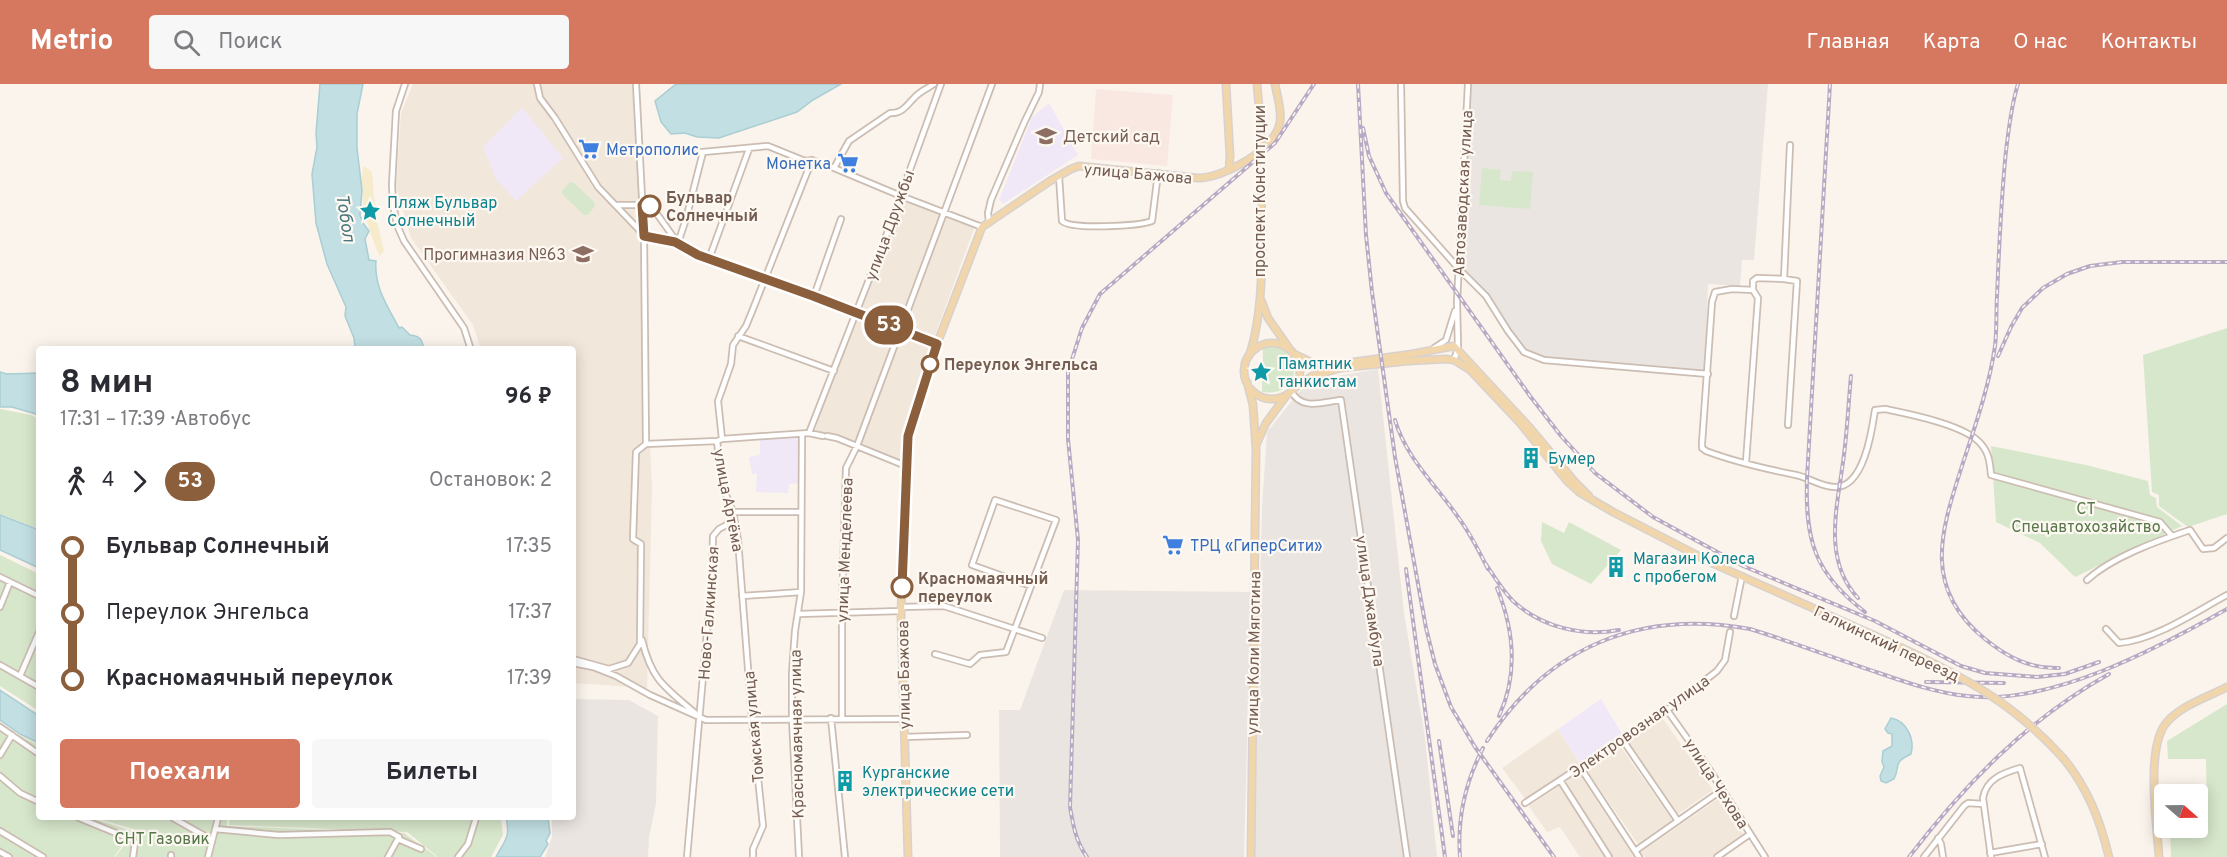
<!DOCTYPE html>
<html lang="ru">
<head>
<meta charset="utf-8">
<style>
  body { margin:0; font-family:Overpass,sans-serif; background:#f7f7f7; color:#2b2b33; height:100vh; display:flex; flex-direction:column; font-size:22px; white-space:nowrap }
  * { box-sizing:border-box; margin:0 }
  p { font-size:20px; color:#7c7c81 }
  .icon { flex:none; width:33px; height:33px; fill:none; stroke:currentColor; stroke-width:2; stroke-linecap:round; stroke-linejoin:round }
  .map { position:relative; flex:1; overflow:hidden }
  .drawer { position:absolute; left:36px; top:262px; width:540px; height:474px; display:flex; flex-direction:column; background:#fff; border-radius:6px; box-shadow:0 3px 15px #0003 }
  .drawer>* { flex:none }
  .badge { padding:0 12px; border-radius:20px; font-size:21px; line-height:39px }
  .needle { width:39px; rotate:110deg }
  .tools { position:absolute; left:2154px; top:700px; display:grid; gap:12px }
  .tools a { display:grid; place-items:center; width:54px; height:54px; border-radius:6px; background:#fff; box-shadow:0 3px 15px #0003; font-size:30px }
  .map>.badge { position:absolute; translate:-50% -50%; box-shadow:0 0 0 3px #fff }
  .legs { display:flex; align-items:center; gap:9px; height:66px; padding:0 24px; font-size:20px }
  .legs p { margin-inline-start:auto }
  .overview { display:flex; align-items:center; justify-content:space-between; height:102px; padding:0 24px }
  h1 { font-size:33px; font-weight:700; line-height:45px }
  .button { display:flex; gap:12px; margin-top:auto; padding:12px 24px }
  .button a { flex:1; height:69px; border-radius:6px; background:#d6775f; color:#fff; font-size:24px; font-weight:700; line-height:69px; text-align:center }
  .button a+a { background:#f7f7f7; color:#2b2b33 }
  ul { padding:0 24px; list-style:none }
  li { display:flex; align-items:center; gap:21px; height:66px; font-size:22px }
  li i { display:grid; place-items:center; width:9px; height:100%; margin:0 8px; background:currentColor }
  li i::after { content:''; width:15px; height:15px; margin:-8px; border:4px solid; border-radius:50%; background:#fff }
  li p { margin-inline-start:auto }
  li:first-child i { background:linear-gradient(#0000 50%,currentColor 0) }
  li:last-child i { background:linear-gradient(currentColor 50%,#0000 0) }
  header { display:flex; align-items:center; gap:36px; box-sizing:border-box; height:84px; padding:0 30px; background:#d6775f; color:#fff }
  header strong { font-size:28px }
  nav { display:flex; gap:33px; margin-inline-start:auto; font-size:21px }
  .search { width:420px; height:54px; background:#f7f7f7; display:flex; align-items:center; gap:15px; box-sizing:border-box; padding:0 21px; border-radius:6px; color:#7c7c81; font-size:22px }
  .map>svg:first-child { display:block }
  .residential { fill:#f2e7db }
  .commercial { fill:#f9e8e1 }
  .industrial { fill:#ebe5e1 }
  .education { fill:#f1e8f7 }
  .green { fill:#d7e7cb }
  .sand { fill:#f6ebca }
  .water { fill:#c2dfe3; stroke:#a9ced3; stroke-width:1.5 }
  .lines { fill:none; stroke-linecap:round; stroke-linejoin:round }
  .minor-casing { stroke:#ccbdb2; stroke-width:8 }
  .major-casing { stroke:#d8d1ce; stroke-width:9 }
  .minor { stroke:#fff; stroke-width:4.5 }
  .major { stroke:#f1d6ac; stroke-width:6 }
  .rail-casing { stroke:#b8aac4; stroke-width:4 }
  .rail { stroke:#fdf9f2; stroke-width:1.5; stroke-dasharray:4.5; stroke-linecap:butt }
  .major-bridge-casing { stroke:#d8d1ce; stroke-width:9; stroke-linecap:butt }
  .major-bridge { stroke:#f1d6ac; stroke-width:6 }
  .line-1-casing { stroke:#fff; stroke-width:14 }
  .line-1 { stroke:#8b5e3c; stroke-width:9 }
  .stop-1-dot { fill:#fff; stroke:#8b5e3c; stroke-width:3 }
  .labels { text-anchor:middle; stroke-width:4.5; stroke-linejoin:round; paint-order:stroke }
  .education-label { font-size:16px; fill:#785e54; stroke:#fdf9f2; text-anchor:start }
  .shop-label { font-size:16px; fill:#366cbe; stroke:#fdf9f2; text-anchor:start }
  .street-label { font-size:16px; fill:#745c51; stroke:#fdf9f2 }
  .stop-label { font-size:16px; font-weight:bold; fill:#745c51; stroke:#fdf9f2; text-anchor:start }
  .culture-label { font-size:16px; fill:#0d838f; stroke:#fdf9f2; text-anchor:start }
  .park-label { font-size:16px; fill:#58784a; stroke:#fdf9f2 }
  .water-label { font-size:18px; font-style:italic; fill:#49767d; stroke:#fdf9f2 }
</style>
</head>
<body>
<header>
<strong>Metrio</strong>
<div class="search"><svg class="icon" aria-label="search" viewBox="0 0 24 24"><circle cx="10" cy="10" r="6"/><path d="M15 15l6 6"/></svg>Поиск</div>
<nav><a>Главная</a><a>Карта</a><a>О нас</a><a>Контакты</a></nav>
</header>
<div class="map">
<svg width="2227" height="773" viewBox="0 0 2227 773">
  <rect width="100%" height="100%" fill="#fbf4ec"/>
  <path class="residential" d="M413,0h221l18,403 -5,201 -74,-5v-333l-92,-1 -8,-24 -62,-87 -15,-52 5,-73z
    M903,116l35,13 2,4 -40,108h-3l-35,-13 -2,-3 41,-107z
    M946,133l28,10v2l-40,109 -30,-10v-3l40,-107z
    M859,234l36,14 1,3 -40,107 -2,1 -39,-12 4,-15 37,-96z
    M900,251l32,11v3l-24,73 -4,36 -2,2 -30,-10 -13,-7z
    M1661,632l52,74 -35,24 -52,-74z
    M1558,645l22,35 -54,36 -24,-32z
    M1620,662l53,75 -35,23 -53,-76z
    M1579,689l55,84h-23l-47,-76z
    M1560,700l46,73h-26l-20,-30 -13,5 -19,-27z
    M1718,715l25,35 -32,23h-66l-4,-5z"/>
  <path class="commercial" d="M1096,5l77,6 -6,71 -76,-7z"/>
  <path class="industrial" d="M1471,0h297l-14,176h-12l-2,26 -32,-2 -3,88 -161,-14 -19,-7 -17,-22 -21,-34 -27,-26z
    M1378,285l26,244 21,125 12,119h-184l9,-349 5,-76 31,-39 15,-13z
    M1064,506l187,2 -7,265h-244l-1,-147h21z
    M573,615l56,1 29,16 -2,88 -7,33 -1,20h-103l7,-20v-19h21z"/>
  <path class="education" d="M1049,19l29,52 -75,49 -4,-4 33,-83z
    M522,23l41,51 -47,43 -20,-22 -13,-32z
    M799,352l2,47 -12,1 -1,9 -32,-1 1,-18h-5l-3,-17 11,-2v-16z
    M1601,615l21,35 -42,30 -22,-35z"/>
  <path class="green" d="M1482,84l19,2 -1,10 11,1 1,-10 21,1 -3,37 -51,-4z
    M570,98l4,1 20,19 1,4 -7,9h-4l-22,-21v-3z
    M2227,244v186l-39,13 -29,-21v-11l-7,-3 -9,-137z
    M1269,262c37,2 33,52 -7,46l1,-45z
    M0,325l31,6 8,4v110l-39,-15z
    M1991,362l95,19 62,16 2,14 6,3 1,9 25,19 -107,51 -35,-34 -44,-21z
    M1542,438l22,11 5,-11 52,28 -30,34 -39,-20 -11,-23z
    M0,471l39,19v137l-39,-25z
    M2227,620v153h-56l-1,-27 37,-3 -1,-68h-38l-1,-18z
    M0,638l19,13 20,10v73h52l42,13 -19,26h-114z
    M96,734h131v8l177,7 33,24h-322l21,-27z
    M230,734h271l2,17 -12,22h-53l-31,-25 -178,-7z"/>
  <path class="sand" d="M364,82l8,6 4,45 8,34 -4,5c-11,-21 -24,-68 -16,-90z"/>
  <path class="water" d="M320,0h43l-6,30v34l5,42 -2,25 3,8 6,8 -4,8 4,21 7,1c-2,26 11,44 23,67l3,-1 8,8c11,1 12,5 14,14h-69l-1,-11 -9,-22 1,-9 -19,-43 -11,-41 -4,-49 5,-27 -1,-14z
    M676,0h165l-28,16 -16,12 -78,26 -22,-1 -12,-4 -14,1 -10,-12 -6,-21z
    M0,288l7,2 32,-1v42l-27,-8h-12z
    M0,431l39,15v38l-39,-18z
    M0,606l39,26v27l-19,-9 -20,-14z
    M1891,634c16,3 24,21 20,36 -19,9 -10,11 -17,25l-8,4 -5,-2 -1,-5 4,-9 -2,-5 1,-11 9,-5v-12l-4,-1 -3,-4z
    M506,734h42l2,15 -4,8 2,3 -8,13h-44c8,-16 15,-19 10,-39z"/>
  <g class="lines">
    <defs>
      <path id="minor" d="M405,0l-9,27 -4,74 1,19 4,21 7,16 60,87 7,22
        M537,0l3,14 15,20 43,69 45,47
        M636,0l8,151 2,209
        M1401,0l2,117 2,7 54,61 27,27 22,35 16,21 20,8 164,14
        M686,68h17l65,-6 37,15 7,-1 22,8 67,28 81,31
        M834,84l15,-27 41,-28c12,1 17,-8 24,-15 5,-6 14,-10 20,-14
        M1059,92l3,45c9,9 77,5 90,0l6,-48
        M617,121h29l6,2 25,35
        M989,138l-1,-9 3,-13 33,-77 15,-31 1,-8
        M644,151l31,7 23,13 116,41 123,48
        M678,159l8,-24 17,-67
        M709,175l40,-110
        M1753,206l-21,-1 -17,3 -3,10 -10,141v5l4,3c29,11 60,18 90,24 14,3 25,12 39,12 29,1 37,-57 40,-77l10,-1c24,5 81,16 96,35 8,9 9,19 10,31l169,47 12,14
        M814,212l27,-77
        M738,252l96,35
        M1434,264l12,-8 9,-29
        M1454,276l4,-12 -1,-46 11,-218
        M1291,307c11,20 31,11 50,9l66,457
        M1788,341l9,-144 -13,-2 6,-134
        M809,349l77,-197 55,-152
        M827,352l10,2 69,28
        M722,355l-4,-38 13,-37 2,-19 13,-19 7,-17 59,-149
        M717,357l5,44 11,27 5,28 14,180 11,106 -10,23v8
        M646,360l71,-3 5,-2 87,-6 14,3
        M1746,378l12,-164 -5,-8v-9l4,-3 27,1
        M733,428h68
        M0,493l39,19
        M2087,496c25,-23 70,-39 103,-50l13,19 11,-1 13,-10
        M742,512l59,-4
        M0,523l10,-25
        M901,523l43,-1 98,32
        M798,530l103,-3
        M1734,532l8,-40
        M2106,545l13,14c36,-3 76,-31 108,-48
        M642,556c10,41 23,47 53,73
        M935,570l35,10 10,-9 26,-3 50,-132 -61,-20 -23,65 59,21
        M573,575l36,10 19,-6 12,-19 1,-100 -8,-5 3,-87 10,-8
        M573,579l20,4 23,9 34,19 56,25 197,-1
        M0,581l39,22
        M20,592l19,-44
        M1667,626l42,59 56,88
        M831,634l14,139
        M842,634v-110l4,-140 11,-22 135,-362
        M0,643l39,27
        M904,653l63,-2
        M1622,655l56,82
        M0,671l12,-20
        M1580,683l59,90
        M0,692l20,17 19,9
        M1560,696l49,77
        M1525,719l142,-93 50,-39 8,-11 5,-28
        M79,734l54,22 2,2 -2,15
        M173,734l39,22
        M215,745l64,6 111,-3 9,5 -11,20
        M0,747l43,26
        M1938,754l3,6 2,13
        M398,755l23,10
        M1635,767l87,-61
        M0,768l9,5
        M1990,769l52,-9
        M171,773v-2
        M208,773l10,-39
        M458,773l10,-13 8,-26
        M687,773l25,-282 1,-39 6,-7 15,-8
        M799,773l-7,-138v-46l3,-42 6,-39 1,-157
        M1717,773l33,-23
        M1924,773l40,-51 4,-3 15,1
        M1991,773l-8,-59c3,-19 20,-25 37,-30l25,89"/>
      <path id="major" d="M1226,0l4,72 -1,14
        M1257,0l4,47
        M1261,216l7,18 21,30
        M1244 287a28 28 0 1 1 56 0a28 28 0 1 1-56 0Z
        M1292,269l21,10 19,2 80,-11 42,-8 77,83 44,53 14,14
        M1249,272c18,-51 12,-132 12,-187
        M1247,298l6,23 3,44 -5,408
        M1293,305l19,-13 29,-8 67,-7 38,-2 8,1 16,10 50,53 47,58 12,11 34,20 101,52 184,82
        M1257,359l9,-20 20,-27
        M2064,675c24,30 36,61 45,98
        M908,773l-7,-243 5,-148 4,-39 27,-83 45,-117 68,-46 21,-12 8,-3 119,12c25,0 78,-28 82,-56 2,-12 -3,-26 -5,-38
        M2159,773c-2,-32 -14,-111 8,-135 15,-17 41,-25 60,-35"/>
    </defs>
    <use href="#minor" class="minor-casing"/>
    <use href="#major" class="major-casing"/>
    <use href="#minor" class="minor"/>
    <use href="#major" class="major"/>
    <defs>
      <path id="rail" d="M1358,0l8,151 6,57 23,165 31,171 9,36 16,43 24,40 79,110
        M1830,0l-23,394c-2,62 7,95 58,134
        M2018,0c-7,22 -9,44 -12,67 -5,48 -7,97 -9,145 -1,17 0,34 -2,50 -6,42 -21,83 -34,123 -21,65 -38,120 24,170 22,18 45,30 74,29
        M1363,44l6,28 17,37 144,203 31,40 34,37 58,44 90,49 132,55 86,45 24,7 52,4 28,-3 34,-12
        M1998,272l13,-29 11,-19 21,-20 24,-14 23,-8 32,-4h105
        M1851,292c-3,31 -4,62 -9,93 -6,43 -18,93 16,129
        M1395,336c11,38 41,65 63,97 12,16 21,34 30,52
        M1485,479c9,13 17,27 28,38 28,26 69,36 106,29
        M1406,485l39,288
        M1497,504c17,42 21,87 2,128
        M1926,598l78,1
        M1439,657l14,95
        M1487,657c61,-94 152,-132 263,-112 43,13 86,30 129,44 29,10 58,20 88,23 83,10 189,-47 260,-87
        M1087,773c-11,-15 -14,-32 -17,-50l8,-267 -10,-101v-67l14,-44 18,-34 175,-151 39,-59
        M1460,773c-3,-39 5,-74 23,-109
        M1909,773c56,-73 119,-138 200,-183"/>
    </defs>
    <use href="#rail" class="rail-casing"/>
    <use href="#rail" class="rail"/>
    <defs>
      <path id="major-bridge" d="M1261,47v38
        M1898,562c66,31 116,57 166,113"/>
    </defs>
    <use href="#major-bridge" class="major-bridge-casing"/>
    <use href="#major-bridge" class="major-bridge"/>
  </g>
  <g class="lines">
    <defs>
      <path id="line-1" d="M650,122l-8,-1 2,31 31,6 23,13 115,41 124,48 -29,92 -6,151"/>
    </defs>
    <use href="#line-1" class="line-1-casing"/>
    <use href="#line-1" class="line-1"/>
  </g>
  <defs>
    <symbol id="school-bare" viewBox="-9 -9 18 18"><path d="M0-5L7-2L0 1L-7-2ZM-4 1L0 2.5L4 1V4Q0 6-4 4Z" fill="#8d6e63" stroke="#fdf9f2" stroke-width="2.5" paint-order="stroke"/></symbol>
    <symbol id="supermarket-bare" viewBox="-9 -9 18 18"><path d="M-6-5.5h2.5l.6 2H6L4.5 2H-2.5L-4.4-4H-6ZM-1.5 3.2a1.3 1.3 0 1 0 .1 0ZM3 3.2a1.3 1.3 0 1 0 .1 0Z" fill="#3f7fe0" stroke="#fdf9f2" stroke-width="2.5" paint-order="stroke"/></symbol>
    <symbol id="sight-bare" viewBox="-9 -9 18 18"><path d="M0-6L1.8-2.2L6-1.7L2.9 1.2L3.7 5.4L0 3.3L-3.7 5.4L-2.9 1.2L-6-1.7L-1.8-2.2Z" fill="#0f9aa8" stroke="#fdf9f2" stroke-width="2.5" paint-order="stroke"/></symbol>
    <symbol id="building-bare" viewBox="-9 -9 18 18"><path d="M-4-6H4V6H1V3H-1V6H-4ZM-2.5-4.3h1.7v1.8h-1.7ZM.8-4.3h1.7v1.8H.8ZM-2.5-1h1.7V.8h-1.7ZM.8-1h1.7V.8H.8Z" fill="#0f9aa8" stroke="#fdf9f2" stroke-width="2.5" paint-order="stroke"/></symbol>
  </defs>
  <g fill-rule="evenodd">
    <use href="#school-bare" x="1031" y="37" width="30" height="30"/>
    <use href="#supermarket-bare" x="574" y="50" width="30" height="30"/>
    <use href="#supermarket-bare" x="833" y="64" width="30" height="30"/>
    <use href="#sight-bare" x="355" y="112" width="30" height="30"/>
    <use href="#school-bare" x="568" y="155" width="30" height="30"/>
    <use href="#sight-bare" x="1246" y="273" width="30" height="30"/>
    <use href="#building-bare" x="1516" y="359" width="30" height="30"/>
    <use href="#supermarket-bare" x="1158" y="446" width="30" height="30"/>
    <use href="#building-bare" x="1601" y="468" width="30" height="30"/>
    <use href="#building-bare" x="830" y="682" width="30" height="30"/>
  </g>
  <g class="stop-1-dot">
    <circle cx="650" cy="122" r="10"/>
    <circle cx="930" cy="280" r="8"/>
    <circle cx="902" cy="503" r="10"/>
  </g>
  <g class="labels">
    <g class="education-label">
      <text x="1063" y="58">Детский сад</text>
      <text x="566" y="176" text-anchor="end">Прогимназия №63</text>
    </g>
    <g class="shop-label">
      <text x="606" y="71">Метрополис</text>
      <text x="831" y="85" text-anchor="end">Монетка</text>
      <text x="1190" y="467">ТРЦ «ГиперСити»</text>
    </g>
    <g class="street-label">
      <text transform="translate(1138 89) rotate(5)" y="6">улица Бажова</text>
      <text transform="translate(1259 107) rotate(-90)" y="6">проспект Конституции</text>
      <text transform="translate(1462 109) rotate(-87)" y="6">Автозаводская улица</text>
      <text transform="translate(889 141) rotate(-70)" y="6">улица Дружбы</text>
      <text transform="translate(729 416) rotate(79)" y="6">улица Артёма</text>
      <text transform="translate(844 466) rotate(-88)" y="6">улица Менделеева</text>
      <text transform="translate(1371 517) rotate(82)" y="6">улица Джамбула</text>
      <text transform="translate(708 529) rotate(-86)" y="6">Ново-Галкинская</text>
      <text transform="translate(1887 559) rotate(25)" y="6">Галкинский переезд</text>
      <text transform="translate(1253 569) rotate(-89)" y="6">улица Коли Мяготина</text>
      <text transform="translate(903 591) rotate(-91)" y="6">улица Бажова</text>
      <text transform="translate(1639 642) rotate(-35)" y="6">Электровозная улица</text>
      <text transform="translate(753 643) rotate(-95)" y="6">Томская улица</text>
      <text transform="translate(796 650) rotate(-91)" y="6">Красномаячная улица</text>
      <text transform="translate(1717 699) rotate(57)" y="6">улица Чехова</text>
    </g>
    <g class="stop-label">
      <text x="666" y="119">Бульвар<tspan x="666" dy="18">Солнечный</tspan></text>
      <text x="944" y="286">Переулок Энгельса</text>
      <text x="918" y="500">Красномаячный<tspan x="918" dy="18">переулок</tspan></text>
    </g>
    <g class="culture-label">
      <text x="387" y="124">Пляж Бульвар<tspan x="387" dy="18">Солнечный</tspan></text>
      <text x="1278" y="285">Памятник<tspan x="1278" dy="18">танкистам</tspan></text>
      <text x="1548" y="380">Бумер</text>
      <text x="1633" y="480">Магазин Колеса<tspan x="1633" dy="18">с пробегом</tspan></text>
      <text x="862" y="694">Курганские<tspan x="862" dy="18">электрические сети</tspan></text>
    </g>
    <g class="park-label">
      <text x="2086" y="430">СТ<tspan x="2086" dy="18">Спецавтохозяйство</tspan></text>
      <text x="162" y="760">СНТ Газовик</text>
    </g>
    <g class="water-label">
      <text transform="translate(346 134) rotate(81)" y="6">Тобол</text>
    </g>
  </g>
</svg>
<div class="tools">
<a><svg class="needle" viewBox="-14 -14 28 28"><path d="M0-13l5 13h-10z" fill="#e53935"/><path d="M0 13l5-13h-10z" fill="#7c7c81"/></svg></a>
</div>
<b class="badge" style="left:889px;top:241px;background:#8b5e3c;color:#fff">53</b>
<section class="drawer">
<div class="overview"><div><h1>8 мин</h1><p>17:31 – 17:39 · Автобус</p></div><b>96 ₽</b></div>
<div class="legs"><svg class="icon" aria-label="walk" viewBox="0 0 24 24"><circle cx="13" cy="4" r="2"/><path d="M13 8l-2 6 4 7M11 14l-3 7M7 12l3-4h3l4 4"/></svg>4<svg class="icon" aria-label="forward" viewBox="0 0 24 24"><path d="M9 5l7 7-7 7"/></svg><b class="badge" style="background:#8b5e3c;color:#fff">53</b><p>Остановок: 2</p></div>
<ul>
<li><i style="color:#8b5e3c"></i><b>Бульвар Солнечный</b><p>17:35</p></li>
<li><i style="color:#8b5e3c"></i><span>Переулок Энгельса</span><p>17:37</p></li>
<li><i style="color:#8b5e3c"></i><b>Красномаячный переулок</b><p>17:39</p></li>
</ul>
<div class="button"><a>Поехали</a><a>Билеты</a></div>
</section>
</div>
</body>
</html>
